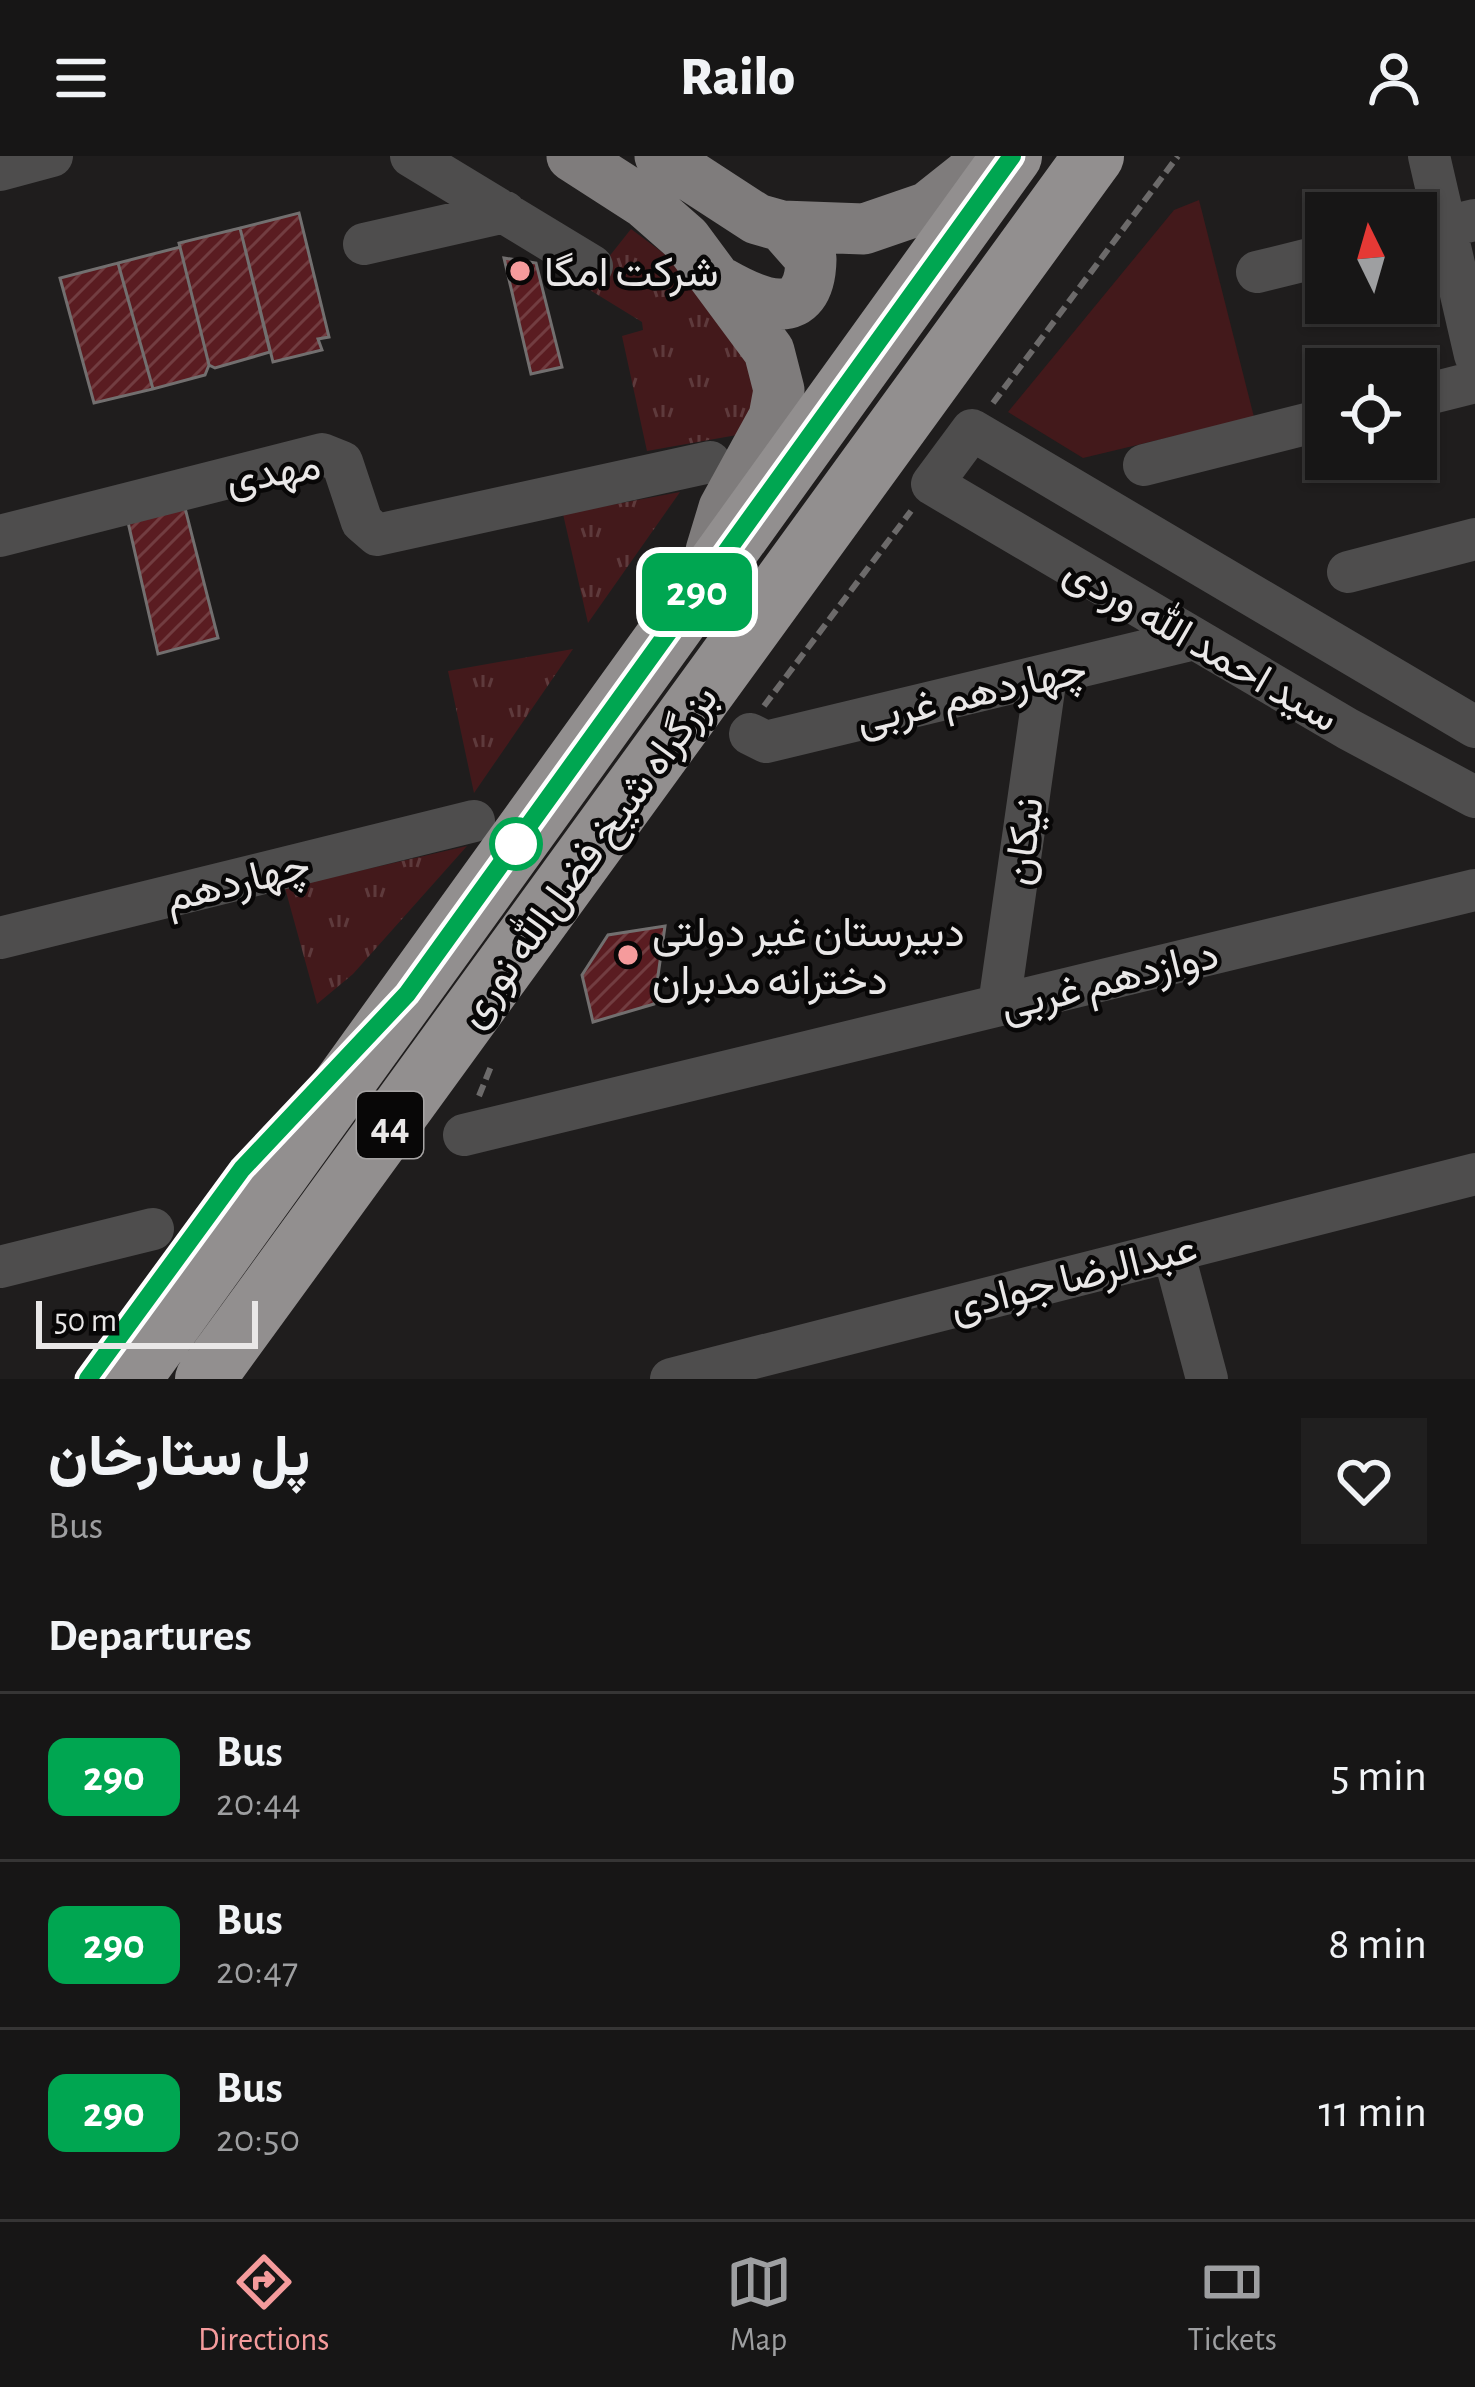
<!DOCTYPE html>
<html lang="en">
<head>
<meta charset="utf-8">
<style>
  body { margin:0; font-family:"Alegreya Sans",Vazirmatn,sans-serif; background:#201f1f; color:#f1f3f6; height:100vh; display:flex; flex-direction:column; font-size:45px; white-space:nowrap }
  * { box-sizing:border-box; margin:0 }
  p { font-size:39px; color:#9e9fa1 }
  .icon { flex:none; width:66px; height:66px; fill:none; stroke:currentColor; stroke-width:2; stroke-linecap:round; stroke-linejoin:round }
  .map { position:relative; height:1223px; overflow:hidden }
  .side { display:flex; flex-direction:column; background:#171616; flex:1 }
  .side>* { flex:none }
  .badge { padding:0 24px; border-radius:18px; font-size:42px; line-height:78px }
  .needle { width:78px; rotate:355deg }
  .tools { position:absolute; left:1305px; top:36px; display:grid; gap:24px }
  .tools a { display:grid; place-items:center; width:132px; height:132px; border-radius:0px; background:#171616; box-shadow:0 3px 9px #0004,0 0 0 3px #363535; font-size:60px }
  .scale { position:absolute; left:36px; bottom:30px; width:222px; box-sizing:border-box; padding-left:12px; border:6px solid #e9e7e7; border-top:0; font-size:33px; line-height:42px; white-space:nowrap; color:#e9e7e7; -webkit-text-stroke:9px #080707; paint-order:stroke }
  .map>.badge { position:absolute; translate:-50% -50%; box-shadow:0 0 0 6px #fff }
  h2 { padding:0 48px; font-size:45px; line-height:108px }
  .round { display:grid; place-items:center; flex:none; width:126px; height:126px; border-radius:0px; background:#201f1f }
  .head { display:flex; align-items:center; justify-content:space-between; height:204px; padding:0 48px }
  h1 { font-size:57px; font-weight:800; line-height:90px }
  ul { padding:0; list-style:none }
  li { display:flex; align-items:center; gap:36px; height:168px; padding:0 48px; border-top:3px solid #363535 }
  li div { flex:1 }
  li b { display:block; font-size:45px }
  li em { font-style:normal }
  li .badge { min-width:132px; font-weight:700; text-align:center }
  header { display:flex; justify-content:space-between; align-items:center; height:156px; padding:0 48px; background:#171616; font-size:54px; font-weight:800 }
  .tab-bar { display:flex; justify-content:space-around; align-items:center; height:168px; border-top:3px solid #363535; background:#171616; font-size:33px; color:#9e9fa1 }
  .tab-bar a { display:grid; justify-items:center; gap:6px }
  .tab-bar .selected { color:#f59b9c }
  .map>svg:first-child { display:block }
  .green { fill:#43191b }
  .park { fill:url(#park-tufts) }
  .building { fill:url(#building-hatch); stroke:#726f6f; stroke-width:3 }
  .lines { fill:none; stroke-linecap:round; stroke-linejoin:round }
  .path { stroke:#6c6a6a; stroke-width:6; stroke-dasharray:12 6; stroke-linecap:butt }
  .minor { stroke:#4e4d4d; stroke-width:42 }
  .major { stroke:#7f7c7c; stroke-width:51 }
  .highway { stroke:#928f8f; stroke-width:60 }
  .line-casing { stroke:#fff; stroke-width:27 }
  .line { stroke:#00a651; stroke-width:18 }
  .poi-dot { fill:#f59b9c; stroke:#080707; stroke-width:4.5 }
  .stop-dot { fill:#fff; stroke:#00a651; stroke-width:6 }
  .labels { text-anchor:middle; stroke-width:9; stroke-linejoin:round; paint-order:stroke }
  .shield { fill:#080707; stroke:#a6a4a4; stroke-width:3 }
  .shield-label { font-size:39px; font-weight:bold; fill:#e9e7e7 }
  .poi-label { font-size:42px; fill:#e9e7e7; stroke:#080707; text-anchor:start }
  .street-label { font-size:42px; fill:#e9e7e7; stroke:#080707 }
</style>
</head>
<body>
<header><svg class="icon" aria-label="menu" viewBox="0 0 24 24"><path d="M4 6h16M4 12h16M4 18h16"/></svg>Railo<svg class="icon" aria-label="person" viewBox="0 0 24 24"><circle cx="12" cy="8" r="4"/><path d="M4 21q1-7 8-7t8 7"/></svg></header>
<div class="map">
<svg width="1475" height="1223" viewBox="0 0 1475 1223">
  <defs>
    <pattern id="park-tufts" width="24" height="20" patternUnits="userSpaceOnUse" patternTransform="scale(3)"><rect width="24" height="20" fill="#43191b"/><path d="M3 7l-1-3M5 7V3M7 7l1-3M15 17l-1-3M17 17v-4M19 17l1-3" fill="none" stroke="#5e3a3c"/></pattern>
    <pattern id="building-hatch" width="6" height="6" patternUnits="userSpaceOnUse" patternTransform="scale(3)"><rect width="6" height="6" fill="#5a1c21"/><path d="M-1 1l2-2M0 6l6-6M5 7l2-2" fill="none" stroke="#723d41"/></pattern>
  </defs>
  <rect width="100%" height="100%" fill="#1f1d1d"/>
  <path class="green" d="M1199,44l55,217 -171,41 -75,-46 166,-202z"/>
  <path class="park" d="M631,73l51,38 73,106 -2,36 -16,26 -90,16 -25,-115 21,-6 -1,-8 -57,-35z
    M680,336l-92,131 -25,-109z
    M573,493l-99,144 -26,-122z
    M467,690l-114,128 -36,30 -32,-116z"/>
  <path class="building" d="M299,57l30,124 -11,2 4,11 -49,12 -33,-134z
    M240,72l30,124 -55,16 -6,-3 -30,-122z
    M180,91l29,118 -4,10 -52,14 -35,-126z
    M504,102l32,5 26,104 -31,7z
    M118,107l35,126 -59,14 -34,-125z
    M185,352l33,130 -60,16 -30,-132z
    M665,770l-11,78 -61,18 -11,-47 26,-40z"/>
  <g class="lines">
    <path class="path" d="M993,247l185,-247
      M764,550l147,-195
      M479,940l13,-32"/>
    <path class="minor" d="M411,0l181,110
      M1429,0l46,199
      M0,14l52,-14
      M1416,78l59,-14
      M364,88l141,-32
      M1257,116l69,-17
      M1416,241l59,-15
      M1144,309l182,-46
      M0,380l322,-82 20,8 20,60 15,13 333,-73
      M1348,416l127,-33
      M1475,571l-503,-297 -40,54 416,245 127,68
      M750,578l16,8 428,-103
      M0,782l474,-117
      M999,849l47,-329
      M464,979l1011,-245
      M1173,1095l34,128
      M0,1111l153,-38
      M671,1223l804,-205"/>
    <path class="major" d="M572,0l73,47 41,36 83,112 10,39 -5,27 -50,91 -13,43
      M660,0l97,63 25,7 82,3 64,-22 64,-51
      M722,127c37,21 88,43 89,-24l-29,-33"/>
    <path class="highway" d="M131,1223l881,-1223
      M205,1223l889,-1223"/>
  </g>
  <g class="lines">
    <defs>
      <path id="line" d="M88,1223l154,-210 165,-175 605,-838"/>
    </defs>
    <use href="#line" class="line-casing"/>
    <use href="#line" class="line"/>
  </g>
  <g class="poi-dot">
    <circle cx="520" cy="115" r="12"/>
    <circle cx="628" cy="799" r="12"/>
  </g>
  <circle class="stop-dot" cx="516" cy="688" r="24"/>
  <g class="labels">
    <rect class="shield" x="357" y="936" width="66" height="66" rx="9"/>
    <g class="shield-label">
      <text x="390" y="983">44</text>
    </g>
    <g class="poi-label">
      <text x="544" y="130">شرکت امگا</text>
      <text x="652" y="790">دبیرستان غیر دولتی<tspan x="652" dy="48">دخترانه مدبران</tspan></text>
    </g>
    <g class="street-label">
      <text transform="translate(273 315) rotate(-10)" y="15">مهدی</text>
      <text transform="translate(1202 487) rotate(30)" y="15">سید احمد الله وردی</text>
      <text transform="translate(971 537) rotate(-13)" y="15">چهاردهم غربی</text>
      <text transform="translate(1022 685) rotate(-82)" y="15">نیکان</text>
      <text transform="translate(586 699) rotate(-54)" y="15">بزرگراه شیخ فضل‌الله نوری</text>
      <text transform="translate(237 724) rotate(-14)" y="15">چهاردهم</text>
      <text transform="translate(1109 823) rotate(-14)" y="15">دوازدهم غربی</text>
      <text transform="translate(1073 1120) rotate(-14)" y="15">عبدالرضا جوادی</text>
    </g>
  </g>
</svg>
<div class="tools">
<a><svg class="needle" viewBox="-14 -14 28 28"><path d="M0-13l5 13h-10z" fill="#e53935"/><path d="M0 13l5-13h-10z" fill="#9e9fa1"/></svg></a>
<a><svg class="icon" aria-label="locate" viewBox="0 0 24 24"><circle cx="12" cy="12" r="6"/><path d="M12 2v4M12 18v4M2 12h4M18 12h4"/></svg></a>
</div>
<div class="scale">50 m</div>
<b class="badge" style="left:697px;top:436px;background:#00a651;color:#fff">290</b>
</div>
<section class="side">
<div class="head"><div><h1>پل ستارخان</h1><p>Bus</p></div><a class="round"><svg class="icon" aria-label="heart" viewBox="0 0 24 24"><path d="M12 20l-8-8c-3-5 5-10 8-4 3-6 11-1 8 4z"/></svg></a></div>
<h2>Departures</h2>
<ul>
<li><span class="badge" style="background:#00a651;color:#fff">290</span><div><b>Bus</b><p>20:44</p></div><em>5 min</em></li>
<li><span class="badge" style="background:#00a651;color:#fff">290</span><div><b>Bus</b><p>20:47</p></div><em>8 min</em></li>
<li><span class="badge" style="background:#00a651;color:#fff">290</span><div><b>Bus</b><p>20:50</p></div><em>11 min</em></li>
</ul>
</section>
<nav class="tab-bar">
<a class="selected"><svg class="icon" aria-label="directions" viewBox="0 0 24 24"><path d="M12 3l9 9-9 9-9-9zM9 14v-3h6M13 9l2 2-2 2"/></svg>Directions</a>
<a><svg class="icon" aria-label="map" viewBox="0 0 24 24"><path d="M3 6l6-2 6 2 6-2v14l-6 2-6-2-6 2zM9 4v14M15 6v14"/></svg>Map</a>
<a><svg class="icon" aria-label="tickets" viewBox="0 0 24 24"><path d="M3 7h18v10H3zM15 7v10"/></svg>Tickets</a>
</nav>
</body>
</html>
